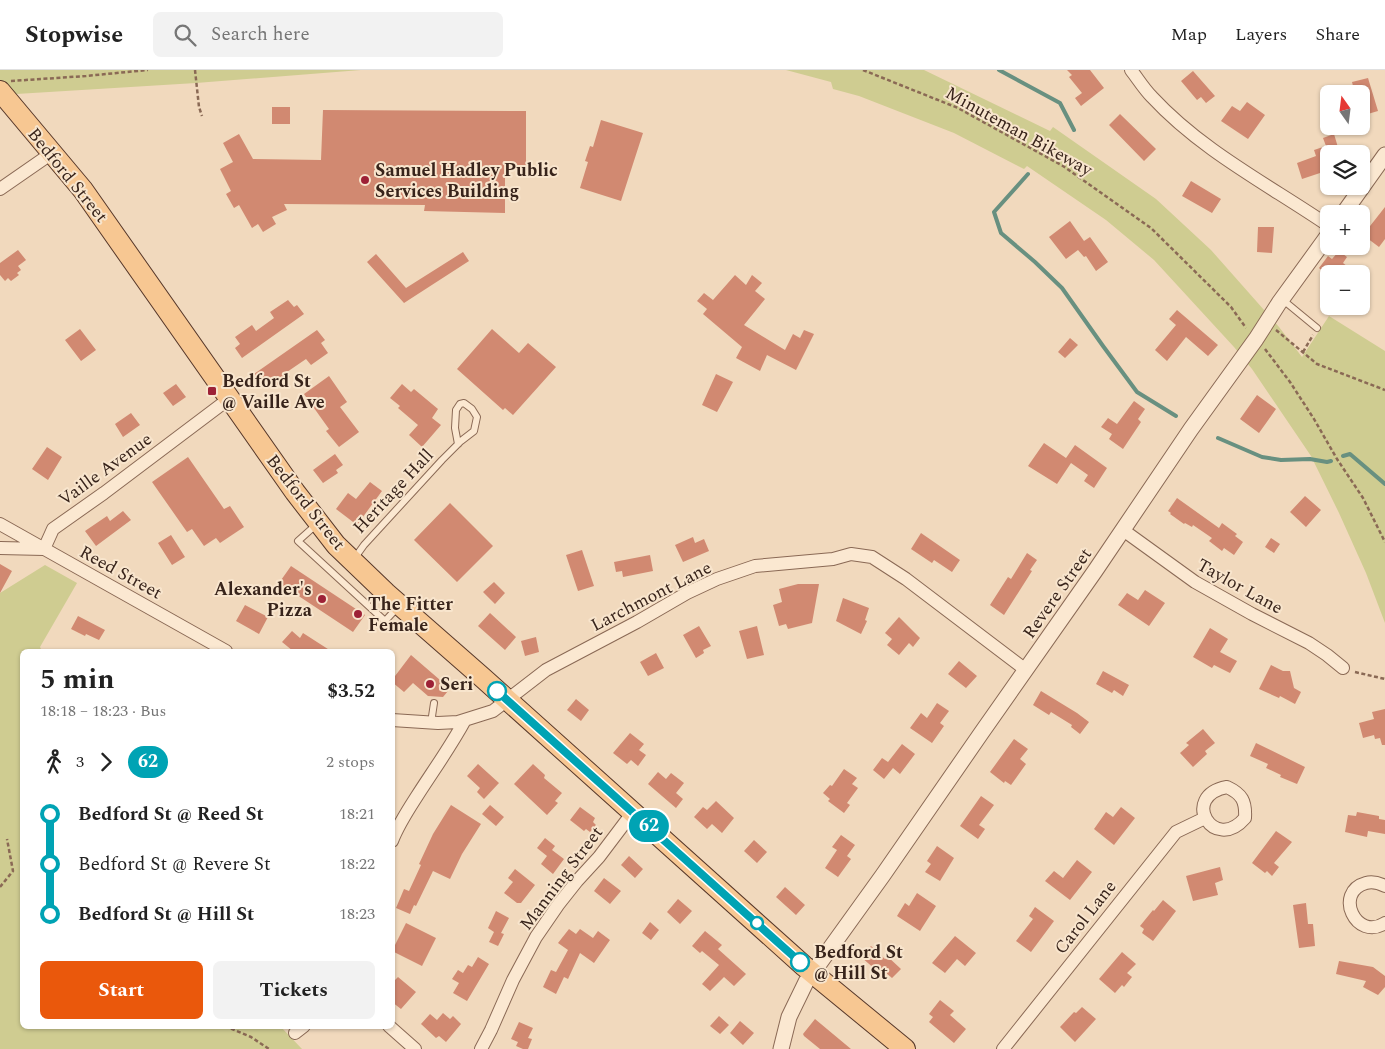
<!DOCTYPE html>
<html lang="en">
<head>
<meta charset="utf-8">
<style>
  body { margin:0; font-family:Spectral,serif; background:#f2f2f2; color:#222; height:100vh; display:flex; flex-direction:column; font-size:19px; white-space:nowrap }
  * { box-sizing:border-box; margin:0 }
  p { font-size:16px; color:#767676 }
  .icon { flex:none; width:28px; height:28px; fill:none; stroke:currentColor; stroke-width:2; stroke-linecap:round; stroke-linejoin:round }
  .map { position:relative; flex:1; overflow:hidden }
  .side { position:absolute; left:20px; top:579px; width:375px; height:380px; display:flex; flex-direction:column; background:#fff; border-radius:8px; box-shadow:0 1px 4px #0004 }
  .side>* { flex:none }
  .badge { padding:0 10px; border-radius:16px; font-size:18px; line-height:32px }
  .needle { width:32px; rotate:346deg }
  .controls { position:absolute; left:1320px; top:15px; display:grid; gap:10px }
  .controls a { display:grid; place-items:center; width:50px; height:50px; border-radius:8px; background:#fff; box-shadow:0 1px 4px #0004; font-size:25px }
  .map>.badge { position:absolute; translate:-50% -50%; box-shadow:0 0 0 2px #fff }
  .legs { display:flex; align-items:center; gap:8px; height:55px; padding:0 20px; font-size:16px }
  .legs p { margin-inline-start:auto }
  .overview { display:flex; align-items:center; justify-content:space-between; height:85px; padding:0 20px }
  h1 { font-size:28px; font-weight:700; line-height:38px }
  .primary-button { display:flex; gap:10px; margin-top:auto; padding:10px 20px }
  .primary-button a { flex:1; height:58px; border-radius:8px; background:#ea580c; color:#fff; font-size:20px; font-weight:700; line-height:58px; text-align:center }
  .primary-button a+a { background:#f2f2f2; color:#222 }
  ul { padding:0 20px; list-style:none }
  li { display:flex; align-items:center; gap:18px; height:50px; font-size:19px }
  li i { display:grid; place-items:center; width:8px; height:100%; margin:0 6px; background:currentColor }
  li i::after { content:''; width:12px; height:12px; margin:-6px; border:4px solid; border-radius:50%; background:#fff }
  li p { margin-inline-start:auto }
  li:first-child i { background:linear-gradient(#0000 50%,currentColor 0) }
  li:last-child i { background:linear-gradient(currentColor 50%,#0000 0) }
  header { display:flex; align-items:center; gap:30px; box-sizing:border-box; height:70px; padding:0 25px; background:#fff; border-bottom:1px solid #e0e0e0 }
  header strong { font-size:24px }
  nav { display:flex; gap:28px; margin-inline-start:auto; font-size:18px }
  .search { width:350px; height:45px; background:#f2f2f2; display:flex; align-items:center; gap:12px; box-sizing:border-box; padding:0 18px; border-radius:8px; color:#767676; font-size:19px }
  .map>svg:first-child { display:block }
  .green { fill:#cfcc91 }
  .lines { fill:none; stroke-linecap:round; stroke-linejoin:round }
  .stream { stroke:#689080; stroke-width:4 }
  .building { fill:#d18971 }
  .service-casing { stroke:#8a6955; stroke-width:8 }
  .minor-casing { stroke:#8a6955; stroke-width:14 }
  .tertiary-casing { stroke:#8a6955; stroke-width:17 }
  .primary-casing { stroke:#57382a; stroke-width:22 }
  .path { stroke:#8a6955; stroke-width:2.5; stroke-dasharray:4 2.5; stroke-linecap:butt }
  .service { stroke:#fbe8d1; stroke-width:6 }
  .minor { stroke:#fbe8d1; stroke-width:12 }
  .tertiary { stroke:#fbe8d1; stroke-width:15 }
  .primary { stroke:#f7c792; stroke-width:20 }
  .line-1-casing { stroke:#fff; stroke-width:11 }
  .line-1 { stroke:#00a3b4; stroke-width:8 }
  .poi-dot { fill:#9d2136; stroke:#f8e5cd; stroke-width:2 }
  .stop-1-dot { fill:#fff; stroke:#00a3b4; stroke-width:2.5 }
  .labels { text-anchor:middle; stroke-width:4; stroke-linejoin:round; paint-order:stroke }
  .street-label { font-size:18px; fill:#38241b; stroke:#f8e5cd }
  .poi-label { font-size:18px; font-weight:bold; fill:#38241b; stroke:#f8e5cd; text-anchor:start }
  .stop-label { font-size:18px; font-weight:bold; fill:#38241b; stroke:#f8e5cd; text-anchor:start }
</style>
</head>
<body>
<header>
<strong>Stopwise</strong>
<div class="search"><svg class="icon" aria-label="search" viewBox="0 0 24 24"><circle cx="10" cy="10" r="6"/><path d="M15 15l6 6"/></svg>Search here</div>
<nav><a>Map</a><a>Layers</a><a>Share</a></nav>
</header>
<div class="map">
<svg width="1385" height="979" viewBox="0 0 1385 979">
  <rect width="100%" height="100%" fill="#f1d9bd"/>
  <path class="green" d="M0,0h361l-165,13 -196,12z
    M786,0h138l126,61 3,-4 103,72 55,51 68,77 23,30 27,-41 56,35v272l-19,-50 -27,-60 -28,-57 -59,-87 -18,-22 -80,-87 -48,-40 -79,-54 -3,3 -70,-36 -95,-37 -26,-7 -2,-7z
    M45,495l32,18 -37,64 2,4h-20v375h258l22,23h-302v-456z"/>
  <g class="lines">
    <path class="stream" d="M999,0l61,33 14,27
      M1028,104l-34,38 7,21 34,29 27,26 41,58 34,46 39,24
      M1218,368l44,19 19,3 29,-1 17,3 4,-1
      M1343,386l7,-2 35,30"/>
  </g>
  <path class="building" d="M1067,0h23l14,18 -23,18 -6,-8 7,-5 -13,-16 3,-2z
    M1193,1l22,25 -9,7 -5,-6 -4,3 -16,-19z
    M1368,8l10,33 -17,5v-22h-6l-3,-12z
    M1247,32l18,13 -17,24 -27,-18 11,-15 8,5z
    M272,37h18v17h-18z
    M323,40l203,1v57h-21v45l-81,-2 1,-6 -141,-1 3,6 -15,7 4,7 -13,8 -5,-8 -6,4 -13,-23 -5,3 -8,-14 5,-3 -11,-22 13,-7 -10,-19 16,-9 14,25 68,1z
    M1120,44l36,35 -12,12 -35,-36z
    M601,50l42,13 -22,68 -41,-13 8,-26 -3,-1 5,-15 3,1z
    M1334,64l6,20h-11v16l-27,9 -5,-16 19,-7 -2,-6 12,-4 -3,-8z
    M1191,111l30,18 -9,14 -30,-17z
    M1385,137v32l-6,8 -16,-12z
    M1070,151l14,20 6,-4 18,25 -12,9 -10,-15 -2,1 -6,-7 -12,9 -17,-22z
    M1258,157h16l-2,26 -15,-1z
    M18,180l8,10 -8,6 3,4 -4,3 2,2 -8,6 -3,-3 -3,3 -5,-6v-12z
    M1339,181l8,6 -4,6 14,11h-31l-7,-6 9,-12 4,3z
    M463,182l6,9 -65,42 -37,-41 9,-8 30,34z
    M735,205l11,10 6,-10 10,8 -7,8 10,8 -21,26 41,25 8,-16 7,4 4,-8 10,4 -18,36 -29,-15 -7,16 -24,-13 6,-11 -39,-33 4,-5 -10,-8 7,-8 9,7z
    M288,230l6,7 3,-2 7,9 -62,44 -7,-10 5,-4 -5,-7 17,-12 4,6 18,-13 -4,-6z
    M1177,240l41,35 -10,11 -22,-19 -19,24 -12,-11 21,-25 -7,-6z
    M80,259l16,21 -15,11 -16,-21z
    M492,259l27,24 9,-10 28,24 -43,48 -8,-7 -2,2 -46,-41z
    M317,260l8,10 -4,3 7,10 -17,12 -5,-6 -19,13 3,5 -17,12 -5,-8 -7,5 -7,-12z
    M1070,268l8,7 -13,13 -7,-6z
    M716,304l17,8 -16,30 -15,-7z
    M329,306l18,26 -7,5 19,25 -20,15 -13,-16 3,-2 -25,-35z
    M176,314l10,13 -13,9 -10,-13z
    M402,314l9,8 3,-3 24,20 -6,9 9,7 -19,22 -13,-12 9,-10 -20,-17 2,-2 -10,-8z
    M1257,325l19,14 -17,24 -19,-14z
    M1134,331l11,8 -7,10 3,3 -18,27 -14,-10 3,-5 -11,-7 7,-9 9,6z
    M131,343l9,12 -17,12 -8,-13z
    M1044,373l22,15 9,-13 32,23 -13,20 -10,-7 4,-6 -17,-12 -14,21 -29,-18z
    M47,377l15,10 -14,23 -16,-11z
    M335,384l8,11 -7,5 2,3 -15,10 -10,-13z
    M188,387l36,52 6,-3 14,21 -24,16 -4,-5 -12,8 -12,-17 -5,3 -35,-50z
    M370,412l12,9 -25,34 -21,-16 12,-16 8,6z
    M1305,426l16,14 -15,17 -16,-15z
    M1177,428l42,30 3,-5 15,11 -2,2 8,6 -9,13 -10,-7 -2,3 -13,-10 3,-3 -19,-13 -1,2 -7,-4 -1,1 -14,-10 1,-1 -3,-2z
    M450,433l43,43 -36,36 -43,-42z
    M123,441l8,9 -35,26 -11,-15 22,-15 3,5z
    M921,463l39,27 -8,12 -18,-12 -2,3 -21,-14z
    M171,465l14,22 -13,8 -14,-22z
    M693,467l2,6 9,-4 5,12 -26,11 -8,-17z
    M1271,468l9,6 -6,9 -9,-6z
    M582,480l12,36 -16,5 -12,-36z
    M1027,483l10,7 -7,10 2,1 -28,44 -14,-10 18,-28 3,2z
    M650,485l3,16 -30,6 -1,-6 -6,1 -2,-10z
    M0,494l12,7 -12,22z
    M291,496l74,49 -12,17 -74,-49z
    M494,512l11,11 -10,11 -12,-12z
    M798,514h21l-7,39 -24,6 -2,-5 -7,2 -6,-21 9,-3 -3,-13z
    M1145,520l20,13 -16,23 -31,-21 9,-12 11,7z
    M843,528l26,10 -4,12 2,1 -6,13 -25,-13z
    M245,535l23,12 -9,17 -23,-13z
    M490,543l26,24 -11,13 -27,-24z
    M78,546l27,14 -6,10 -13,-6 -1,2 -14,-7z
    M899,547l21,21 -7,9 -4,-4 -10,12 -12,-10 5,-6 -7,-6z
    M699,556l12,20 -8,4 1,3 -8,5 -13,-23z
    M757,556l7,29 -17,4 -8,-28z
    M1210,558l18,11 -8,13 17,9 -7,12 -16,-8 -2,3 -19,-11z
    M292,561l8,7 3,-5 28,18h-38l-11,-9z
    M536,567l3,15 -14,4 -4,-15z
    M656,583l8,15 -16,8 -8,-14z
    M411,585l36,31 1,5 -5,6 -15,-1 -15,-13 -9,9 -12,-10v-2z
    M959,591l18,15 -11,12 -18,-14z
    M1271,595l12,6h7l4,17 7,4 -6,12 -15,-8 -1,2 -20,-9z
    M1103,601l26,14 -6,11 -9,-6 -2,3 -16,-9z
    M1041,621l36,22 12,9 -9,12 -9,-7 1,-2 -21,-13 -2,3 -16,-10z
    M576,629l13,11 -8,11 -14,-11z
    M937,633l12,8 -9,12 4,3 -12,17 -22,-15 11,-15 6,5z
    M1385,639v36h-3l-2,-7 -5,1 -1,-4 -11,3 -4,-15 15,-4 -2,-7z
    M1203,659l12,14 -10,8 2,3 -14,13 -13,-14 9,-8 -3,-2z
    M630,663l14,11 -5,6 7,5 -8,11 -7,-6 -4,4 -14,-11z
    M1014,669l14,10 -8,10 6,5 -15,21 -6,-4 -1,2 -14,-11z
    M1256,673l49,24 -8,17 -17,-7 1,-2 -15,-7 2,-4 -18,-8z
    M902,674l13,10 -15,20 -7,-6 -9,11 -11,-9 9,-12 6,4z
    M478,694l21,19 -15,16 -7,-7 3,-4 -13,-12z
    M533,694l12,11 -1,3 18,15 -7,8 3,2 -11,12 -33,-31z
    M844,699l13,9 -5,6 6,4 -11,15 3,2 -6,8 -16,-12 2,-2 -7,-6 7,-8 2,1z
    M658,702l8,7 5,-6 13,10 -8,10 7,6 -7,9 -28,-24z
    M981,726l13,9 -15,20 6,4 -7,10 -18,-13z
    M716,731l18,17 -12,15 -10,-9 -5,5 -13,-12 9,-10 4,3z
    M451,735l30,19 -19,30 -12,25 -17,-8 -17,35 -2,-1 -4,9 -14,-6 8,-19 5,2 12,-26 -2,-1 14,-30z
    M490,735l14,12 -8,9 -14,-12z
    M580,737l15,11 -2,4 3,3 -6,7 -4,-3 -2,2 -14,-11z
    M1121,737l14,11 -21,27 -20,-16 12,-17 7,5z
    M1357,742l22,4v3l6,1v14l-17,-3 -1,6 -22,-5 3,-17 8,1z
    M1276,761l16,11 -18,21 5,4 -7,9 -5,-5 -2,2 -13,-10z
    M841,765l14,10 -8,11 4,3 -13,18 -13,-9 12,-18 -5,-3z
    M545,768l10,8 -3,4 12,9 -11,15 -12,-10 6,-8 -10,-8z
    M754,770l13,12 -10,11 -13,-12z
    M937,776l17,12 -14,23 -15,-9 6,-8 -4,-3z
    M629,786l14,13 -8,9 -14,-13z
    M1077,790l15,12 -22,28 -25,-19 9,-10 9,7z
    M1220,797l3,13 -8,3 3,12 -25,6 -7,-25z
    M515,799l20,16 -14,18h-4l-13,-10 9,-11 -5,-4z
    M604,808l17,13 -11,13 -16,-13z
    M785,817l20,18 -9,10 -20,-18z
    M917,823l19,13 -16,25 -23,-15 8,-13 4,3z
    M678,829l14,12 -12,13 -13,-12z
    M1163,830l13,11 -23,30 -11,-8 2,-4 -4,-3 13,-16 1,1z
    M1306,833l2,21h5l2,22 -16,2 -6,-43z
    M1035,837l19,14 -23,31 -15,-11 17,-22 -4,-3z
    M496,841l13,7 -8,15 3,1 -6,12 -9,-4 5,-10 -6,-4z
    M650,852l9,8 -8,10 -9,-7z
    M406,853l30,15 -14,28 -30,-15z
    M569,859l7,5 4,-5 13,9 5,-7 12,9 -16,23 -14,-10 -12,26 -4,-2 -8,17 -13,-7 8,-17 5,2 12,-22 -10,-7z
    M705,861l17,14 -4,4 28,25 -12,12 -10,-9 -14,14 -8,-7 17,-19 -17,-14 -2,2 -8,-7z
    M955,866l21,17 -11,13 -8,-7 -12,14 -13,-10z
    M871,876l14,13 2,-3 14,13 -9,9 -13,-11 -3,3 -15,-13z
    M1122,882l14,12 -9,9 5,4 -8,10 -2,-2 -7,8 -16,-14z
    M478,887l11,7 -22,37 -14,-8 6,-10 -7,-4 6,-9 5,3 5,-8 4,2z
    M1339,891l34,6 12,9v11l-7,8 -15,-8 3,-6 -30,-7z
    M398,907l18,15 -15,17 -9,-7v-19z
    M940,930l14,11 -4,4 16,14 -12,14 -25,-21 4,-5 -4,-3z
    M1082,937l14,12 -21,23 -15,-15 14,-15 2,1z
    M443,943l7,6 3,-3 8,8 -15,18 -7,-6 -3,2 -15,-14 9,-10 7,6z
    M719,946l10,9 -9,9 -10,-8z
    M815,949l36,30h-31l-16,-13 -1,-2z
    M740,951l14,12 -11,12 -13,-12z
    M519,952l14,6 -5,10 4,1 -4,10h-5l-7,-3 2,-4 -7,-3z"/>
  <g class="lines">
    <defs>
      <path id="service" d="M1283,230l34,28
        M317,454l-19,17 87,80 12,-13
        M354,489l10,-14 78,-85 19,-19 13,-10 3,-14 -5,-8 -8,-6 -4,1 -4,6 -1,18 3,16
        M431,653l3,-20"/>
      <path id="minor" d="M1131,0c7,9 13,19 21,27 50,54 117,88 177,129
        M0,119l52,-36
        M0,454l226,127
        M1123,460l72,52 57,32 57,29 18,12 16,13
        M0,478l44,1 9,-20 51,-36 126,-95
        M392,650l46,3 20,-1 35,-11 53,-41 91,-48 50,-29 30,-14 38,-13 78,-7 18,-5 21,3 34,22 120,91
        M1227,717c15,7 19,14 18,31 -31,36 -66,-22 -18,-31z
        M392,771c6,-16 16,-31 25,-45 16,-25 34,-50 48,-76
        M1385,816c-6,-3 -12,-5 -19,-3 -33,9 -10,59 19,40
        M389,956l26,23
        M295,963l9,-7
        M481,979l10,-19 22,-50 23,-43 22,-32 19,-24 22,-24 34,-45
        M1003,979l173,-217 29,-14"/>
      <path id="tertiary" d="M1343,144l42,-59
        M781,979l8,-32 17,-35 77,-107 99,-143 113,-161 96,-142 65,-90 23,-36 50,-69"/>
      <path id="primary" d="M0,21l83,99 212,302 41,53 50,48 97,85 321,288 101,83"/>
    </defs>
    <use href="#service" class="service-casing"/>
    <use href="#minor" class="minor-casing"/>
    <use href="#tertiary" class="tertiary-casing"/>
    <use href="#primary" class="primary-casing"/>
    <path class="path" d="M195,0l4,37 3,9
      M863,0l95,38 105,58 88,62 80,79 15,21
      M11,11l75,-5 62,-6
      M1276,260l41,34 68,26
      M1265,279l25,33 24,37 23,40 26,39 22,44
      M1303,282l10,-17
      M1355,602l30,7
      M0,817l13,-16 -6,-32
      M225,956l26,11 18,12"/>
    <use href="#service" class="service"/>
    <use href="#minor" class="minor"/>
    <use href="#tertiary" class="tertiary"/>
    <use href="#primary" class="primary"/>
  </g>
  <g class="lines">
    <defs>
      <path id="line-1" d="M497,621l303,271"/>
    </defs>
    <use href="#line-1" class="line-1-casing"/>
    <use href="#line-1" class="line-1"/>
  </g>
  <g class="poi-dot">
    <circle cx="365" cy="110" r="5"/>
    <rect x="207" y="316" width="10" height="10" rx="2.5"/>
    <circle cx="322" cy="529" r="5"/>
    <circle cx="358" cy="544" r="5"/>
    <circle cx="430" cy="614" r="5"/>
  </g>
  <g class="stop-1-dot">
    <circle cx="497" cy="621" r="9"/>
    <circle cx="757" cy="853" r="6"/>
    <circle cx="800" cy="892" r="9"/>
  </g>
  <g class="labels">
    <g class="street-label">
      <text transform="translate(1019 61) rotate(29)" y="6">Minuteman Bikeway</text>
      <text transform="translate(68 105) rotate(51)" y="6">Bedford Street</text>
      <text transform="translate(105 399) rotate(-36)" y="6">Vaille Avenue</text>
      <text transform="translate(393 421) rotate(-47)" y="6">Heritage Hall</text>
      <text transform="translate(306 432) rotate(52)" y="6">Bedford Street</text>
      <text transform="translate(121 502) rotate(29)" y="6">Reed Street</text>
      <text transform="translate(1240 516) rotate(29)" y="6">Taylor Lane</text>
      <text transform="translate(1057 523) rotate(-55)" y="6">Revere Street</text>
      <text transform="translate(651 526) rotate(-27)" y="6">Larchmont Lane</text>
      <text transform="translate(561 808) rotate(-53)" y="6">Manning Street</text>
      <text transform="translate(1085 847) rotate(-52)" y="6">Carol Lane</text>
    </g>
    <g class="poi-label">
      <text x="375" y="106">Samuel Hadley Public<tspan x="375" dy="21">Services Building</tspan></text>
      <text x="222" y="317">Bedford St<tspan x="222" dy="21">@ Vaille Ave</tspan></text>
      <text x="312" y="525" text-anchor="end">Alexander's<tspan x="312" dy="21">Pizza</tspan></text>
      <text x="368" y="540">The Fitter<tspan x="368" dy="21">Female</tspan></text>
      <text x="440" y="620">Seri</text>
    </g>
    <g class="stop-label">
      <text x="814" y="888">Bedford St<tspan x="814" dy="21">@ Hill St</tspan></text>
    </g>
  </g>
</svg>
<div class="controls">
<a><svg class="needle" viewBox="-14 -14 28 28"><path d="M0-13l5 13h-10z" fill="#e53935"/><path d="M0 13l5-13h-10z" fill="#767676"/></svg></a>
<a><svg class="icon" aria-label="layers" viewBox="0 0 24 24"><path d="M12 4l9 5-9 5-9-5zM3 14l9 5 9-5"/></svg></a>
<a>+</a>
<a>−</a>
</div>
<b class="badge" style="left:649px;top:756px;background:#00a3b4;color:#fff">62</b>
<section class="side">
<div class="overview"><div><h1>5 min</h1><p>18:18 – 18:23 · Bus</p></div><b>$3.52</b></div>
<div class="legs"><svg class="icon" aria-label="walk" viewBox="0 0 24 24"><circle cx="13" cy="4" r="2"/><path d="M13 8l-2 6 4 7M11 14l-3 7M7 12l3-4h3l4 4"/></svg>3<svg class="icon" aria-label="forward" viewBox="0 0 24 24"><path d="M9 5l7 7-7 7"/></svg><b class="badge" style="background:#00a3b4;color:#fff">62</b><p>2 stops</p></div>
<ul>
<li><i style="color:#00a3b4"></i><b>Bedford St @ Reed St</b><p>18:21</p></li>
<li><i style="color:#00a3b4"></i><span>Bedford St @ Revere St</span><p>18:22</p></li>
<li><i style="color:#00a3b4"></i><b>Bedford St @ Hill St</b><p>18:23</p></li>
</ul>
<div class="primary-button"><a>Start</a><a>Tickets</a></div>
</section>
</div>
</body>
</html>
